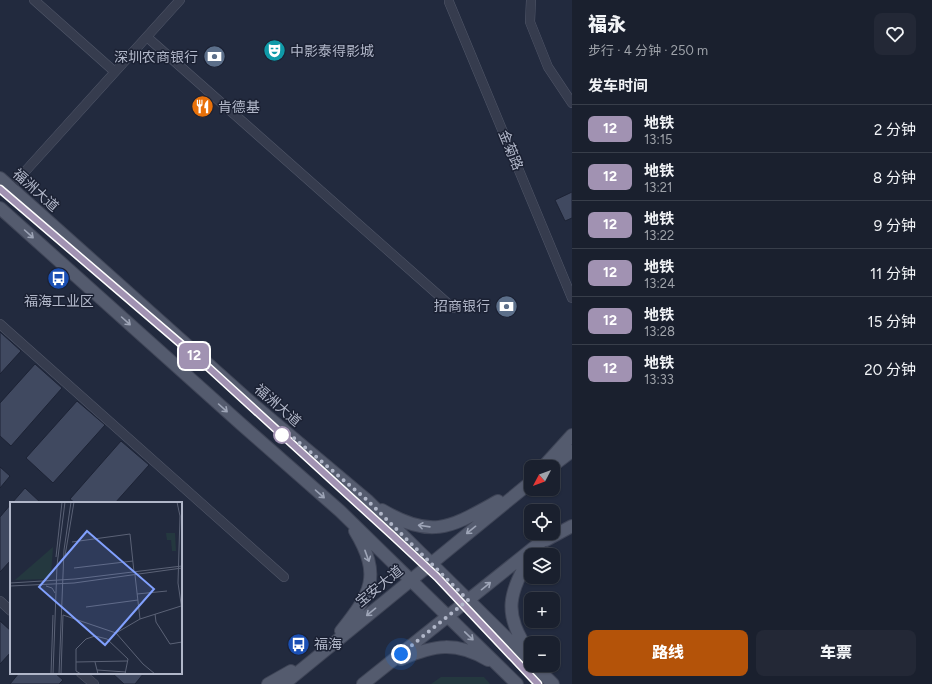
<!DOCTYPE html>
<html lang="zh">
<head>
<meta charset="utf-8">
<style>
  body { margin:0; font-family:Figtree,"Noto Sans SC",sans-serif; background:#232836; color:#f1f3f6; height:100vh; display:flex; flex-direction:column; font-size:15px; white-space:nowrap }
  * { box-sizing:border-box; margin:0 }
  p { font-size:13px; color:#9fa3aa }
  .icon { flex:none; width:22px; height:22px; fill:none; stroke:currentColor; stroke-width:2; stroke-linecap:round; stroke-linejoin:round }
  .map { position:relative; flex:1; overflow:hidden }
  .side { display:flex; flex-direction:column; background:#1a202e; width:360px }
  .side>* { flex:none }
  .badge { padding:0 8px; border-radius:6px; font-size:14px; line-height:26px }
  .needle { width:26px; rotate:229deg }
  .tools { position:absolute; left:524px; top:460px; display:grid; gap:8px }
  .tools a { display:grid; place-items:center; width:36px; height:36px; border-radius:8px; background:#1a202e; box-shadow:0 1px 3px #0004,0 0 0 1px #383e4a; font-size:20px }
  .you { position:absolute; width:20px; height:20px; margin:-10px; border:3px solid #fff; border-radius:50%; background:#1a73e8; box-shadow:0 0 0 6px #1a73e833 }
  .map>.badge { position:absolute; translate:-50% -50%; box-shadow:0 0 0 2px #fff }
  h2 { padding:0 16px; font-size:15px; line-height:36px }
  .round { display:grid; place-items:center; flex:none; width:42px; height:42px; border-radius:8px; background:#232836 }
  .overview { display:flex; align-items:center; justify-content:space-between; height:68px; padding:0 16px }
  h1 { font-size:19px; font-weight:800; line-height:30px }
  .cta { display:flex; gap:8px; margin-top:auto; padding:8px 16px }
  .cta a { flex:1; height:46px; border-radius:8px; background:#b45309; color:#fff; font-size:16px; font-weight:800; line-height:46px; text-align:center }
  .cta a+a { background:#232836; color:#f1f3f6 }
  ul { padding:0; list-style:none }
  li { display:flex; align-items:center; gap:12px; height:48px; padding:0 16px; border-top:1px solid #383e4a }
  li div { flex:1 }
  li b { display:block; font-size:15px }
  li em { font-style:normal }
  li .badge { min-width:44px; font-weight:700; text-align:center }
  main { display:flex; flex:1; min-height:0 }
  .map>svg:first-child { display:block }
  .green { fill:#24383f }
  .building { fill:#404960; stroke:#1d2335 }
  .lines { fill:none; stroke-linecap:round; stroke-linejoin:round }
  .minor-casing { stroke:#515769; stroke-width:10 }
  .major-casing { stroke:#3f4557; stroke-width:14 }
  .minor { stroke:#363c4e; stroke-width:9 }
  .major { stroke:#545b6e; stroke-width:12 }
  .oneway { stroke:#9ea5b7 }
  .line-casing { stroke:#fff; stroke-width:9 }
  .line { stroke:#a192b2; stroke-width:6 }
  .walk { stroke:#b1b7c9; stroke-width:4; stroke-dasharray:0 7.2 }
  .stop-dot { fill:#fff; stroke:#a192b2; stroke-width:2 }
  .labels { text-anchor:middle; stroke-width:3; stroke-linejoin:round; paint-order:stroke }
  .poi-label { font-size:14px; fill:#b1b7c9; stroke:#1b2133; text-anchor:start }
  .street-label { font-size:14px; fill:#b1b7c9; stroke:#1b2133 }
  .inset-road { fill:none; stroke:#5b6276; stroke-width:1 }
  .view { fill:#81a0fe; fill-opacity:0.15; stroke:#81a0fe; stroke-width:2 }
  .inset-edge { fill:none; stroke:#b1b7c9; stroke-width:2 }
</style>
</head>
<body>
<main>
<div class="map">
<svg width="572" height="684" viewBox="0 0 572 684">
  <rect width="100%" height="100%" fill="#222a3e"/>
  <path class="green" d="M441,677h43l6,7h-59z"/>
  <path class="building" d="M572,192v26l-7,3 -10,-21z
    M0,332l21,19 -21,23z
    M35,364l27,24 -51,58 -11,-10v-33z
    M77,401l28,24 -52,58 -27,-25z
    M121,441l28,24 -34,38h-40l-5,-4z
    M0,467l10,9 -10,12z
    M25,488l16,15h-29z
    M11,504v56l-11,12v-55z
    M0,621l11,10v21l-11,12z
    M19,673h36l8,7 -4,4h-49z
    M112,673h32l-9,11h-11z"/>
  <g class="lines">
    <defs>
      <path id="minor" d="M34,0l81,72
        M531,0l-1,22 18,45 24,36
        M449,2l123,296
        M147,37l306,271
        M11,187l169,-187
        M0,324l284,253
        M0,601l11,10
        M81,673l13,11"/>
      <path id="major" d="M0,178l254,227 113,95 164,162
        M0,208l241,216 99,87 177,173
        M543,467l29,-32
        M551,467l21,-16
        M382,510c51,30 69,17 116,-9
        M546,540l26,-14
        M341,631c30,-38 41,-55 14,-100
        M531,655c-30,-44 -22,-60 1,-103
        M401,659c34,-14 54,-18 87,1
        M534,665l19,19
        M268,684l23,-13
        M284,684l247,-202
        M363,684l189,-151"/>
    </defs>
    <use href="#minor" class="minor-casing"/>
    <use href="#major" class="major-casing"/>
    <use href="#minor" class="minor"/>
    <use href="#major" class="major"/>
  </g>
  <defs><path id="oneway-shaft" d="M-6 0H5M1.5-3L5.5 0L1.5 3" fill="none" stroke-width="1.6" stroke-linecap="round" stroke-linejoin="round"/></defs>
  <g class="oneway">
    <use href="#oneway-shaft" transform="translate(29 234) rotate(42)"/>
    <use href="#oneway-shaft" transform="translate(126 321) rotate(42)"/>
    <use href="#oneway-shaft" transform="translate(223 408) rotate(42)"/>
    <use href="#oneway-shaft" transform="translate(320 494) rotate(41)"/>
    <use href="#oneway-shaft" transform="translate(424 526) rotate(-172)"/>
    <use href="#oneway-shaft" transform="translate(471 530) rotate(141)"/>
    <use href="#oneway-shaft" transform="translate(367 556) rotate(70)"/>
    <use href="#oneway-shaft" transform="translate(486 586) rotate(-39)"/>
    <use href="#oneway-shaft" transform="translate(371 612) rotate(141)"/>
    <use href="#oneway-shaft" transform="translate(469 636) rotate(44)"/>
  </g>
  <g class="lines">
    <defs>
      <path id="line" d="M0,189l208,178 185,169 44,41 101,107"/>
    </defs>
    <use href="#line" class="line-casing"/>
    <use href="#line" class="line"/>
    <path class="walk" d="M282,435l6,-2 79,67 101,100 -67,54"/>
  </g>
  <defs>
    <symbol id="theatre-disc" viewBox="-11 -11 22 22"><circle r="9.5" fill="#0f9aa8" stroke="#1b2133"/><path d="M-5-5.5Q0-4 5-5.5V0Q5 5 0 6Q-5 5-5 0ZM-3.3-2.5H-1v1.5H-3.3ZM1-2.5H3.3v1.5H1ZM-2.8 1Q0 5.5 2.8 1Z" fill="#fff"/></symbol>
    <symbol id="bank-disc" viewBox="-11 -11 22 22"><circle r="9.5" fill="#5c6f8a" stroke="#1b2133"/><path d="M-6-4H6V4H-6ZM0-2.3a2.3 2.3 0 1 0 0 4.6a2.3 2.3 0 1 0 0-4.6Z" fill="#fff"/></symbol>
    <symbol id="restaurant-disc" viewBox="-11 -11 22 22"><circle r="9.5" fill="#e8710a" stroke="#1b2133"/><path d="M-5-6h1v4h1v-4h1v4h1v-4h1v5L-1.5 .5V6h-2V.5L-5-1ZM5-6V6H3V1.5H1.5Q1.5-4 5-6Z" fill="#fff"/></symbol>
    <symbol id="bus-disc" viewBox="-11 -11 22 22"><circle r="9.5" fill="#1a4fb4" stroke="#1b2133"/><path d="M-5-6H5V4H4V6H2V4H-2V6H-4V4H-5ZM-3.5-4V0h7V-4ZM-3.5 1.2v1.5H-2V1.2ZM2 1.2v1.5H3.5V1.2Z" fill="#fff"/></symbol>
  </defs>
  <g fill-rule="evenodd">
    <use href="#theatre-disc" x="262" y="38" width="25" height="25"/>
    <use href="#bank-disc" x="202" y="44" width="25" height="25"/>
    <use href="#restaurant-disc" x="190" y="94" width="25" height="25"/>
    <use href="#bus-disc" x="46" y="266" width="25" height="25"/>
    <use href="#bank-disc" x="494" y="294" width="25" height="25"/>
    <use href="#bus-disc" x="286" y="632" width="25" height="25"/>
  </g>
  <circle class="stop-dot" cx="282" cy="435" r="8"/>
  <g class="labels">
    <g class="poi-label">
      <text x="290" y="56">中影泰得影城</text>
      <text x="198" y="62" text-anchor="end">深圳农商银行</text>
      <text x="218" y="112">肯德基</text>
      <text x="59" y="306" text-anchor="middle">福海工业区</text>
      <text x="490" y="311" text-anchor="end">招商银行</text>
      <text x="314" y="649">福海</text>
    </g>
    <g class="street-label">
      <text transform="translate(511 150) rotate(68)" y="5">金菊路</text>
      <text transform="translate(36 190) rotate(42)" y="5">福洲大道</text>
      <text transform="translate(278 405) rotate(41)" y="5">福洲大道</text>
      <text transform="translate(379 586) rotate(-39)" y="5">宝安大道</text>
    </g>
  </g>
  <g transform="translate(10 502)">
    <rect width="172" height="172" fill="#222a3e"/>
    <path d="M165,31l1,18h-4l-1,-11h-4l-1,-7zM43,45l-2,28 -4,4 -32,1z" fill="#24383f"/>
    <path class="inset-road" d="M167,0l3,14 -2,67 4,27M62,40l58,-8 4,38M55,54l9,-54M46,55l6,-55M64,66l59,-7M125,73l5,44M0,81l65,-4 107,-13M0,84l64,-3 108,-15M36,84l6,2 3,5M127,92l30,-3M76,105l52,-7M145,112l1,8 14,22 12,-2M53,113l53,18M106,131l24,-14 41,-13M106,131l27,31 12,10M66,160l51,-1M85,160l3,12M87,168l29,2M41,172l2,-59M43,172l4,-109 8,-63M49,172l5,-124 7,-48M51,172l2,-59M71,172l-5,-3v-22l10,-10 9,-3 12,3 21,20 -3,15"/>
    <path class="view" d="M77,29l67,58 -49,56 -66,-58z"/>
    <rect width="172" height="172" class="inset-edge"/>
  </g>
</svg>
<div class="tools">
<a><svg class="needle" viewBox="-14 -14 28 28"><path d="M0-13l5 13h-10z" fill="#e53935"/><path d="M0 13l5-13h-10z" fill="#9fa3aa"/></svg></a>
<a><svg class="icon" aria-label="locate" viewBox="0 0 24 24"><circle cx="12" cy="12" r="6"/><path d="M12 2v4M12 18v4M2 12h4M18 12h4"/></svg></a>
<a><svg class="icon" aria-label="layers" viewBox="0 0 24 24"><path d="M12 4l9 5-9 5-9-5zM3 14l9 5 9-5"/></svg></a>
<a>+</a>
<a>−</a>
</div>
<div class="you" style="left:401px;top:654px"></div>
<b class="badge" style="left:194px;top:356px;background:#a192b2;color:#fff">12</b>
</div>
<section class="side">
<div class="overview"><div><h1>福永</h1><p>步行 · 4 分钟 · 250 m</p></div><a class="round"><svg class="icon" aria-label="heart" viewBox="0 0 24 24"><path d="M12 20l-8-8c-3-5 5-10 8-4 3-6 11-1 8 4z"/></svg></a></div>
<h2>发车时间</h2>
<ul>
<li><span class="badge" style="background:#a192b2;color:#fff">12</span><div><b>地铁</b><p>13:15</p></div><em>2 分钟</em></li>
<li><span class="badge" style="background:#a192b2;color:#fff">12</span><div><b>地铁</b><p>13:21</p></div><em>8 分钟</em></li>
<li><span class="badge" style="background:#a192b2;color:#fff">12</span><div><b>地铁</b><p>13:22</p></div><em>9 分钟</em></li>
<li><span class="badge" style="background:#a192b2;color:#fff">12</span><div><b>地铁</b><p>13:24</p></div><em>11 分钟</em></li>
<li><span class="badge" style="background:#a192b2;color:#fff">12</span><div><b>地铁</b><p>13:28</p></div><em>15 分钟</em></li>
<li><span class="badge" style="background:#a192b2;color:#fff">12</span><div><b>地铁</b><p>13:33</p></div><em>20 分钟</em></li>
</ul>
<div class="cta"><a>路线</a><a>车票</a></div>
</section>
</main>
</body>
</html>
